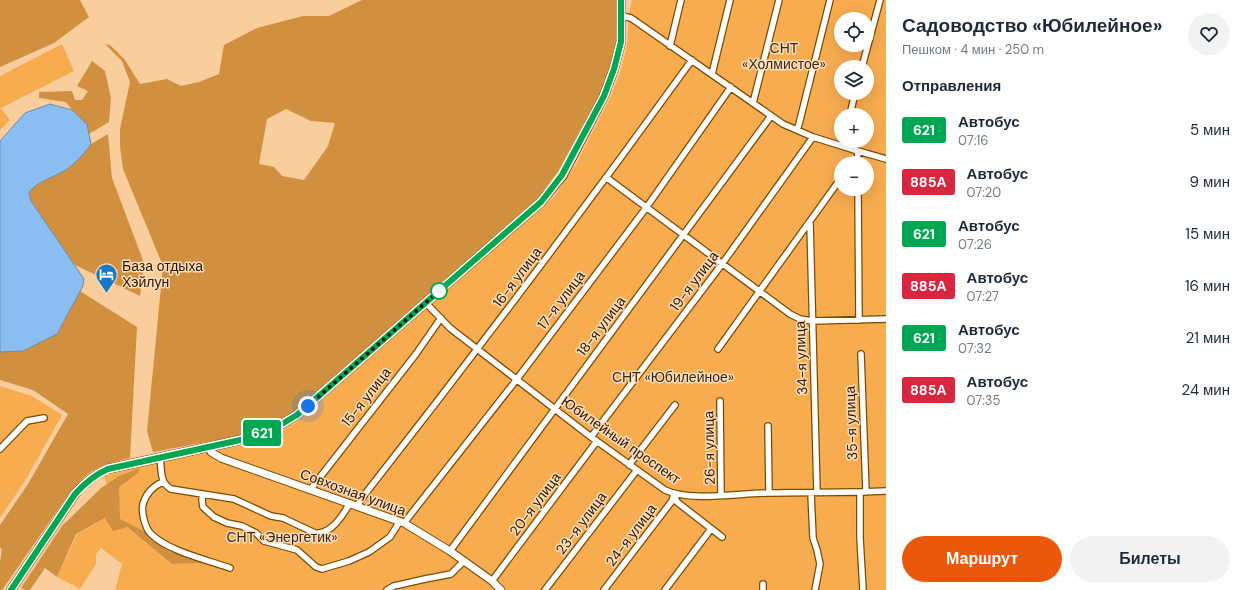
<!DOCTYPE html>
<html lang="ru">
<head>
<meta charset="utf-8">
<style>
  body { margin:0; font-family:"DM Sans",sans-serif; background:#f2f2f3; color:#1f2937; height:100vh; display:flex; flex-direction:column; font-size:15px; white-space:nowrap }
  * { box-sizing:border-box; margin:0 }
  p { font-size:13px; color:#747a83 }
  .icon { flex:none; width:22px; height:22px; fill:none; stroke:currentColor; stroke-width:2; stroke-linecap:round; stroke-linejoin:round }
  .map { position:relative; flex:1; overflow:hidden }
  .sheet { display:flex; flex-direction:column; background:#fff; width:360px }
  .sheet>* { flex:none }
  .badge { padding:0 8px; border-radius:3px; font-size:14px; line-height:26px }
  .buttons { position:absolute; left:834px; top:12px; display:grid; gap:8px }
  .buttons a { display:grid; place-items:center; width:40px; height:40px; border-radius:50%; background:#fff; box-shadow:0 4px 16px #0002; font-size:20px }
  .you { position:absolute; width:20px; height:20px; margin:-10px; border:3px solid #fff; border-radius:50%; background:#1a73e8; box-shadow:0 0 0 6px #1a73e833 }
  .map>.badge { position:absolute; translate:-50% -50%; box-shadow:0 0 0 2px #fff }
  h2 { padding:0 16px; font-size:15px; line-height:36px }
  .round { display:grid; place-items:center; flex:none; width:42px; height:42px; border-radius:21px; background:#f2f2f3 }
  .overview { display:flex; align-items:center; justify-content:space-between; height:68px; padding:0 16px }
  h1 { font-size:19px; font-weight:700; line-height:30px }
  .button { display:flex; gap:8px; margin-top:auto; padding:8px 16px }
  .button a { flex:1; height:46px; border-radius:24px; background:#ea580c; color:#fff; font-size:16px; font-weight:700; line-height:46px; text-align:center }
  .button a+a { background:#f2f2f3; color:#1f2937 }
  ul { padding:0; list-style:none }
  li { display:flex; align-items:center; gap:12px; height:52px; padding:0 16px }
  li div { flex:1 }
  li b { display:block; font-size:15px }
  li em { font-style:normal }
  li .badge { min-width:44px; font-weight:700; text-align:center }
  main { display:flex; flex:1; min-height:0 }
  .map>svg:first-child { display:block }
  .green { fill:#f7ac50; fill-rule:evenodd }
  .forest { fill:#d1903f; fill-rule:evenodd }
  .water { fill:#8abef2; stroke:#6d8ca9 }
  .lines { fill:none; stroke-linecap:round; stroke-linejoin:round }
  .minor-casing { stroke:#7b4b00; stroke-width:8 }
  .tertiary-casing { stroke:#7b4b00; stroke-width:9 }
  .secondary-casing { stroke:#7b4b00; stroke-width:10 }
  .minor { stroke:#fff; stroke-width:5.5 }
  .tertiary { stroke:#fff; stroke-width:7 }
  .secondary { stroke:#fff; stroke-width:8 }
  .line-casing { stroke:#fff; stroke-width:9 }
  .line { stroke:#00a651; stroke-width:6 }
  .walk { stroke:#2a1600; stroke-width:4; stroke-dasharray:0 7.2 }
  .stop-dot { fill:#fff; stroke:#00a651; stroke-width:2 }
  .labels { text-anchor:middle; stroke-width:3; stroke-linejoin:round; paint-order:stroke }
  .park-label { font-size:14px; fill:#382817; stroke:#feddb9 }
  .poi-label { font-size:14px; fill:#2a1600; stroke:#feddb9; text-anchor:start }
  .street-label { font-size:14px; fill:#2a1600; stroke:#feddb9 }
</style>
</head>
<body>
<main>
<div class="map">
<svg width="886" height="590" viewBox="0 0 886 590">
  <rect width="100%" height="100%" fill="#facd9d"/>
  <path class="green" d="M632,0h254v590h-771l7,-26 -21,-16 -5,6v10l-16,25 -23,-12 20,-43 28,-16 22,9 45,37 31,-1 -35,-13 -23,-16 -26,-14 -15,-44 90,-22 53,-9 26,-10 24,-13 258,-226 21,-32 34,-66 11,-28 6,-25 2,-33zM841,19h26v26h-26zM841,67h26v26h-26zM841,115h26v26h-26zM841,163h26v26h-26z
    M62,44l12,27 -73,37 9,12 -10,10v-54z
    M0,386l32,10 30,19 -37,66 -25,37z"/>
  <path class="forest" d="M0,0h80l9,17 -35,26 -54,24z
    M362,0h254v42l-6,26 -10,26 -42,78 -21,27 -244,213 -24,13 -25,10 -91,17 -6,-21 16,-165 -40,-97 -3,-22v-18l10,-47 -8,-21 -17,-17 5,1 15,15 15,24 27,-5 14,7 18,-4 20,-8 5,-29 33,-17 46,-12h26zM286,109l25,12 24,2 -7,23 -24,34 -22,-4 -8,-9 -15,-3 8,-45z
    M92,61l13,10 6,27 -2,24 -20,12 -2,-10 -15,-14 -6,-8 -27,-4v-6l33,-1 3,9h7l6,-9 -11,-5z
    M108,134l4,44 32,85 -4,33 -67,-32 -42,-63 -2,-9 7,-7 29,-15 22,-20 4,-6z
    M80,291l57,36 -7,131c-28,7 -40,10 -59,33l-69,99h-2v-28l2,-12 -2,-3v-22l28,-41 40,-70 -35,-24 -33,-10v-28l23,-1 34,-17z
    M140,468l-2,5 -19,14 1,32 22,11 27,21 35,12 -32,1 -45,-37 -14,4 -8,-13 -29,16 -19,43 -12,-9 -15,22h-5l-4,-2 41,-62 39,-38 18,-12z"/>
  <path class="water" d="M50,104l22,6 15,14 4,20c-6,9 -17,21 -27,27 -12,7 -26,10 -35,21l2,9 53,78 -1,7 -26,48 -34,17 -23,1v-211l25,-28z"/>
  <g class="lines">
    <defs>
      <path id="minor" d="M622,16l9,2 152,106 30,13 45,14 28,8
        M670,46l11,-46
        M862,67l18,-67
        M712,74l18,-74
        M753,103l26,-103
        M850,115l5,-22
        M797,130l2,-6 31,-124
        M857,163l1,-12
        M607,178l183,136 10,5 12,2 74,-2
        M858,189l1,131
        M810,223l7,269
        M426,303l24,25 141,109 74,53c25,12 75,3 104,3 39,-1 78,0 117,-2
        M718,349l123,-171
        M861,354l5,138
        M720,401l1,94
        M768,426l1,67
        M591,437l131,-173 91,-127
        M0,449l27,-28 17,-3
        M160,458c2,12 -1,24 11,31l63,10 37,17 12,2 32,15c16,2 28,-18 35,-30
        M629,465l46,-60
        M163,482c-10,4 -17,12 -20,22 -2,8 2,24 8,30 17,17 56,26 79,34
        M310,490l106,-136 25,-36
        M860,492v46l3,52
        M811,493l2,45 4,12 3,14 -5,26
        M203,494l-1,6 1,7 11,10 13,6 15,3 14,7 8,8 33,9 19,17 6,2 27,-8 20,-9 21,-15 10,-16
        M674,494l3,8 45,35
        M357,506l5,-8c113,-144 223,-290 330,-438
        M404,523l113,-144 129,-171 85,-121
        M450,551l321,-435
        M492,581l105,-140
        M763,584v6
        M387,590l7,-4 31,-7 26,-5 13,-13
        M545,590l92,-120
        M604,590l68,-89 2,-7
        M665,590l46,-61"/>
      <path id="tertiary" d="M209,447l2,5 10,6 183,65 46,28 42,30 9,9"/>
      <path id="secondary" d="M11,590l64,-96c9,-11 19,-19 33,-25l137,-30 25,-8 27,-16 244,-213 22,-27 41,-79 10,-27 7,-27v-42"/>
    </defs>
    <use href="#minor" class="minor-casing"/>
    <use href="#tertiary" class="tertiary-casing"/>
    <use href="#secondary" class="secondary-casing"/>
    <use href="#minor" class="minor"/>
    <use href="#tertiary" class="tertiary"/>
    <use href="#secondary" class="secondary"/>
  </g>
  <g class="lines">
    <defs>
      <path id="line" d="M11,590l64,-96c10,-11 19,-19 33,-25l137,-30 25,-8 27,-16 244,-213 21,-27 42,-79 10,-27 7,-27v-42"/>
    </defs>
    <use href="#line" class="line-casing"/>
    <use href="#line" class="line"/>
    <path class="walk" d="M308,406l131,-115"/>
  </g>
  <defs>
    <symbol id="hotel-pin" viewBox="-11 -11 22 30"><path d="M0 17L-7.5 6A9.5 9.5 0 1 1 7.5 6Z" fill="#1a78c5" stroke="#feddb9"/><path d="M-6-4.5h1.5V1H6V5H4.5V3h-9V5H-6ZM-4 0a1.8 1.8 0 1 1 3.6 0ZM.5 0V-2.5h3Q6-2.5 6 0Z" fill="#fff"/></symbol>
  </defs>
  <g fill-rule="evenodd">
    <use href="#hotel-pin" x="94" y="262" width="25" height="34"/>
  </g>
  <circle class="stop-dot" cx="439" cy="291" r="8"/>
  <g class="labels">
    <g class="park-label">
      <text x="784" y="53">СНТ<tspan x="784" dy="16">«Холмистое»</tspan></text>
      <text x="673" y="382">СНТ «Юбилейное»</text>
      <text x="282" y="542">СНТ «Энергетик»</text>
    </g>
    <g class="poi-label">
      <text x="122" y="271">База отдыха<tspan x="122" dy="16">Хэйлун</tspan></text>
    </g>
    <g class="street-label">
      <text transform="translate(517 277) rotate(-53)" y="5">16-я улица</text>
      <text transform="translate(694 281) rotate(-53)" y="5">19-я улица</text>
      <text transform="translate(561 300) rotate(-53)" y="5">17-я улица</text>
      <text transform="translate(601 326) rotate(-53)" y="5">18-я улица</text>
      <text transform="translate(801 358) rotate(-92)" y="5">34-я улица</text>
      <text transform="translate(366 397) rotate(-52)" y="5">15-я улица</text>
      <text transform="translate(851 423) rotate(-92)" y="5">35-я улица</text>
      <text transform="translate(621 440) rotate(35)" y="5">Юбилейный проспект</text>
      <text transform="translate(709 448) rotate(-91)" y="5">26-я улица</text>
      <text transform="translate(353 492) rotate(20)" y="5">Совхозная улица</text>
      <text transform="translate(535 504) rotate(-53)" y="5">20-я улица</text>
      <text transform="translate(581 523) rotate(-53)" y="5">23-я улица</text>
      <text transform="translate(631 535) rotate(-53)" y="5">24-я улица</text>
    </g>
  </g>
</svg>
<div class="buttons">
<a><svg class="icon" aria-label="locate" viewBox="0 0 24 24"><circle cx="12" cy="12" r="6"/><path d="M12 2v4M12 18v4M2 12h4M18 12h4"/></svg></a>
<a><svg class="icon" aria-label="layers" viewBox="0 0 24 24"><path d="M12 4l9 5-9 5-9-5zM3 14l9 5 9-5"/></svg></a>
<a>+</a>
<a>−</a>
</div>
<div class="you" style="left:308px;top:406px"></div>
<b class="badge" style="left:262px;top:433px;background:#00a651;color:#fff">621</b>
</div>
<section class="sheet">
<div class="overview"><div><h1>Садоводство «Юбилейное»</h1><p>Пешком · 4 мин · 250 m</p></div><a class="round"><svg class="icon" aria-label="heart" viewBox="0 0 24 24"><path d="M12 20l-8-8c-3-5 5-10 8-4 3-6 11-1 8 4z"/></svg></a></div>
<h2>Отправления</h2>
<ul>
<li><span class="badge" style="background:#00a651;color:#fff">621</span><div><b>Автобус</b><p>07:16</p></div><em>5 мин</em></li>
<li><span class="badge" style="background:#d7263d;color:#fff">885А</span><div><b>Автобус</b><p>07:20</p></div><em>9 мин</em></li>
<li><span class="badge" style="background:#00a651;color:#fff">621</span><div><b>Автобус</b><p>07:26</p></div><em>15 мин</em></li>
<li><span class="badge" style="background:#d7263d;color:#fff">885А</span><div><b>Автобус</b><p>07:27</p></div><em>16 мин</em></li>
<li><span class="badge" style="background:#00a651;color:#fff">621</span><div><b>Автобус</b><p>07:32</p></div><em>21 мин</em></li>
<li><span class="badge" style="background:#d7263d;color:#fff">885А</span><div><b>Автобус</b><p>07:35</p></div><em>24 мин</em></li>
</ul>
<div class="button"><a>Маршрут</a><a>Билеты</a></div>
</section>
</main>
</body>
</html>
